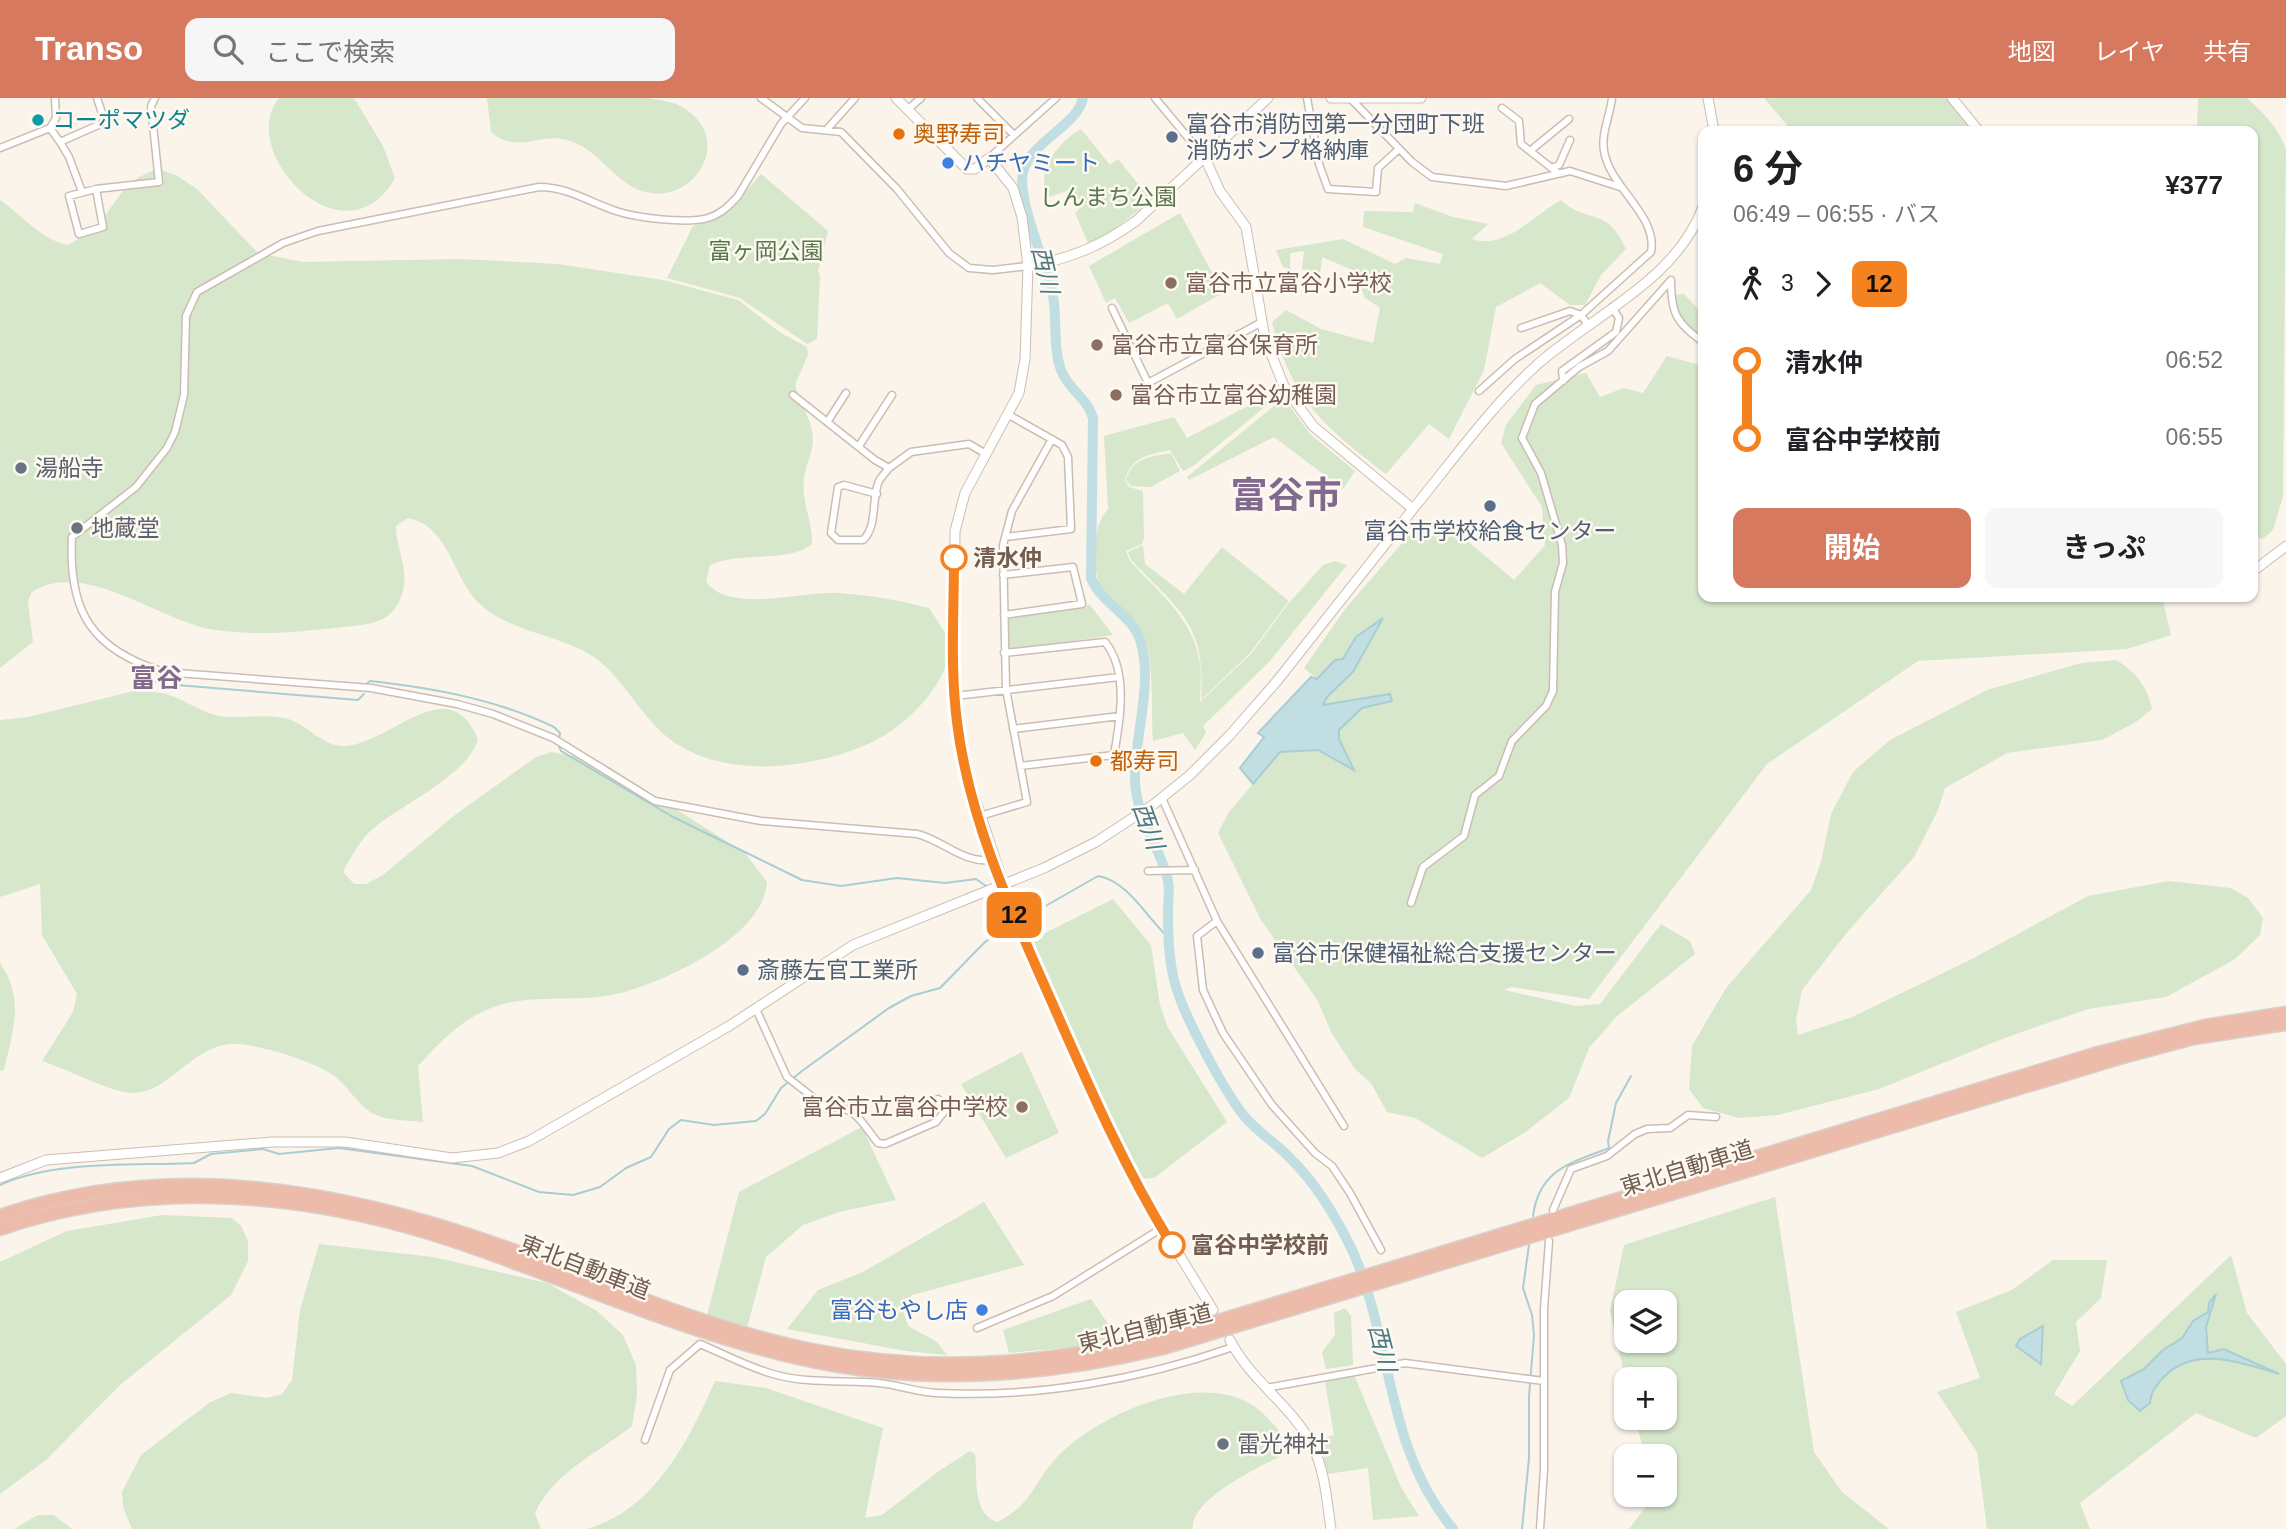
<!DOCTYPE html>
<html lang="ja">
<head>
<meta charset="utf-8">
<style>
  body { margin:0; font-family:Helvetica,"Noto Sans JP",sans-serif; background:#f6f6f6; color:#202124; height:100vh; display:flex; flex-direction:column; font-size:26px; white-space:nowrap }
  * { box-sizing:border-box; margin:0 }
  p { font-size:23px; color:#757577 }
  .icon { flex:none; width:38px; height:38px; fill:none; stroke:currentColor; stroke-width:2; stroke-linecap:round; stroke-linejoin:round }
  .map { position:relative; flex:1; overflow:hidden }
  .sheet { position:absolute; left:1698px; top:28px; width:560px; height:476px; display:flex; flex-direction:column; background:#fff; border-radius:14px; box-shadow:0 2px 5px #0004 }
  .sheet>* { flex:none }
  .badge { padding:0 14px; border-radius:10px; font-size:24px; line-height:46px }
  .controls { position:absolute; left:1614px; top:1192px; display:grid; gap:14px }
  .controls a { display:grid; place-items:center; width:63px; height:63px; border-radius:14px; background:#fff; box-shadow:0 2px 5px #0004; font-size:35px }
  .map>.badge { position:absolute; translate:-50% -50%; box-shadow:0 0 0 4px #fff }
  .legs { display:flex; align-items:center; gap:10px; height:77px; padding:0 35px; font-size:23px }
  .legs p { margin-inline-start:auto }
  .headline { display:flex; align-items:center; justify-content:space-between; height:119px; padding:0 35px }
  h1 { font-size:38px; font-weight:700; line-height:52px }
  .button { display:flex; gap:14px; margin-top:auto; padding:14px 35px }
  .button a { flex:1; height:80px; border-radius:14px; background:#d6795f; color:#fff; font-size:28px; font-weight:700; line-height:80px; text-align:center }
  .button a+a { background:#f6f6f6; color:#202124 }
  ul { padding:0 35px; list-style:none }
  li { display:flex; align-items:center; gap:24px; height:77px; font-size:26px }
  li i { display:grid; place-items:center; width:10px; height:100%; margin:0 9px; background:currentColor }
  li i::after { content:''; width:18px; height:18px; margin:-9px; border:5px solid; border-radius:50%; background:#fff }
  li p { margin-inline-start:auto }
  li:first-child i { background:linear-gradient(#0000 50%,currentColor 0) }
  li:last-child i { background:linear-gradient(currentColor 50%,#0000 0) }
  header { display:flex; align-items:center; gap:42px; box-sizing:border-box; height:98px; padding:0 35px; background:#d6795f; color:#fff }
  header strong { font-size:33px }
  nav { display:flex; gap:38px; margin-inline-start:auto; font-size:24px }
  .search { width:490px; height:63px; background:#f6f6f6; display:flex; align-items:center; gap:18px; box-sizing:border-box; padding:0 24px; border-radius:14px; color:#757577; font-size:26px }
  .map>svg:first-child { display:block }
  .green { fill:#d6e7cb; fill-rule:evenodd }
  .water { fill:#c1dee2; stroke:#a9cdd3; stroke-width:2 }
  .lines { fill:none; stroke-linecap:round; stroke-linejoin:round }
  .stream { stroke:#a9cdd3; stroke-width:2 }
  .river { stroke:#c1dee2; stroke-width:10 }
  .street-casing { stroke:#ccbdb2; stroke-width:9 }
  .secondary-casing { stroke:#cebdb0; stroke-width:11 }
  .highway-casing { stroke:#d8d2ce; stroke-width:15 }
  .street { stroke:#fff; stroke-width:6 }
  .secondary { stroke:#fff; stroke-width:9 }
  .highway { stroke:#edbbaa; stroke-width:12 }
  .line-1-casing { stroke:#fff; stroke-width:16 }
  .line-1 { stroke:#f58220; stroke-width:10 }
  .culture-dot { fill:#0f9aa8; stroke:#fdf9f1; stroke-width:2.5 }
  .food-dot { fill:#e8710a; stroke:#fdf9f1; stroke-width:2.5 }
  .service-dot { fill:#5c6f8a; stroke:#fdf9f1; stroke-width:2.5 }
  .shop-dot { fill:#3f7fe0; stroke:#fdf9f1; stroke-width:2.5 }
  .education-dot { fill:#8d6e63; stroke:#fdf9f1; stroke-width:2.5 }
  .worship-dot { fill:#6b7280; stroke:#fdf9f1; stroke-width:2.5 }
  .stop-1-dot { fill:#fff; stroke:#f58220; stroke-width:3.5 }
  .labels { text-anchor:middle; stroke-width:5; stroke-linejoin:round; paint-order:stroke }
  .culture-label { font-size:23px; fill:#0d838f; stroke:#fdf9f1; text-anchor:start }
  .service-label { font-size:23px; fill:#4e5e75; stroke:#fdf9f1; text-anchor:start }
  .food-label { font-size:23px; fill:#c56008; stroke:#fdf9f1; text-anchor:start }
  .shop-label { font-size:23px; fill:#366cbe; stroke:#fdf9f1; text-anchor:start }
  .park-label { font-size:23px; fill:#57784a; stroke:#fdf9f1 }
  .education-label { font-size:23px; fill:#785e54; stroke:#fdf9f1; text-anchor:start }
  .worship-label { font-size:23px; fill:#5b616d; stroke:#fdf9f1; text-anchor:start }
  .stop-label { font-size:23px; font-weight:bold; fill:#735d51; stroke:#fdf9f1; text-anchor:start }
  .street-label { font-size:23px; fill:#735d51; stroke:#fdf9f1 }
  .water-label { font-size:24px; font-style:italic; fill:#4c7a84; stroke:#fdf9f1 }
  .quarter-label { font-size:26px; font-weight:bold; fill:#82698e; stroke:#fdf9f1 }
  .town-label { font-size:37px; font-weight:bold; fill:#82698e; stroke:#fdf9f1 }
</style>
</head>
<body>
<header>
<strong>Transo</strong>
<div class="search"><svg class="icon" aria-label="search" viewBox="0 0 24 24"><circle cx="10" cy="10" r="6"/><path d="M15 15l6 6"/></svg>ここで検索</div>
<nav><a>地図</a><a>レイヤ</a><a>共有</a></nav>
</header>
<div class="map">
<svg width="2286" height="1431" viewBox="0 0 2286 1431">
  <rect width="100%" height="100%" fill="#faf4eb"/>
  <path class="green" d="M279,0h75l29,48 12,32c-50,89 -160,-26 -116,-80z
    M487,0h162c9,2 22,3 31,8 55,29 18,94 -29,87 -36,-5 -49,-44 -84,-53 -28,-8 -49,15 -76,-8z
    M1764,0h182l30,33h-184z
    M2198,0h49c17,15 31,30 39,51l-3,347 -10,34 -10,9 -11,-3v-405h-55z
    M1081,31l29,36 8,-6 33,41 -35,28 -27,17 -14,-32 4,-4 -10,-19 -23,8c-8,-27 10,-55 35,-69z
    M157,71l19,6 21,14 61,64 45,9 158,-3 97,5 105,16 75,20 43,33 26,14 1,8 -13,30c4,16 14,30 17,46 4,18 -6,31 -8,48 -3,23 9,43 8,65 -22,19 -72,7 -102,21l-4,17c24,32 97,9 132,11 31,2 60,7 91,15l24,37c-10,45 -49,85 -92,102 -58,23 -141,32 -194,-10 -26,-21 -49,-66 -76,-82 -34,-21 -80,-23 -110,-50 -29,-26 -30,-78 -73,-87l-12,8c0,24 14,43 6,68 -10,31 -33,30 -59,33 -43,5 -84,9 -127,3 -55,-7 -134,-74 -185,-37l-3,9 5,40 -33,26v-468c23,16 40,39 68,45 12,-7 28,-17 36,-28 19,-25 21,-36 53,-48z
    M761,76l67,57 -10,40 2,5 -3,63 -10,5 -67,-46 -73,-20 26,-52 38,-17z
    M1561,102c26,25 46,5 65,49l-25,26 -16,30h-15l-30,-22 -44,24 -12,63 -35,69 -20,-15 -43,50c-61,-47 -94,-73 -114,-152l14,-12 35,19 52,14 7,-35 -16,-11 -7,-25 -35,-15 -2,18 -18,-6 2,-18 -14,2v16l-7,-2 -7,-17 67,-11 52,25 11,-6 34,6 3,-10 -80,-27 1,-16 49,1 2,-9 38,14 35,7 -16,15c33,12 63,-25 89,-39z
    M1180,115l43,80 -46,26 -9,-16 -39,20 -14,-25 -9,5 -17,-37z
    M1684,196l19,20v23c-17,-11 -27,-21 -28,-42z
    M1667,258l36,10v231h459l9,38 -44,14 -209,12 -151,103 -178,235 -78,-12 -7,3 72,16 24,-2 61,-80 29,17 5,13 -79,63 -27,31 -20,50 -45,35 -42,25 -67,-40 -28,-6 -16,-29 -16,-14 -24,-37 -13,-31 -57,-81 -43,-87 11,-21 51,-60 38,-2 35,19 -14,-30v-9l23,-22 29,-7 -69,5 5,-9 26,-25 29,-52 -26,17 -13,22 -8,1 -18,19 -13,-11 41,-59 66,-76 15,7 22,-15 66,55 31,-35 -3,-38 -41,-64 5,-18 30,-40 50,-12 14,24 24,-9 19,5z
    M1275,294l2,5 -84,69 -10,5 -13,-21c-22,5 -38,6 -45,30l4,7 14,4 1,48 -2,5 -16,7 4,10c29,32 63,57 70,102 2,13 0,27 0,39l52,-49 36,-49 35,-39 12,-4 12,4 -78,97 -66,64 3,7 -11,17 -12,-17 -30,8c-2,-25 1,-76 -7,-97 -14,-45 -55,-33 -51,-96 2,-17 2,-25 13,-39l-4,-73 70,-19 13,21z
    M1286,303l24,33 45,37 -12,18 -69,-52 -85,43 -2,-3 92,-75z
    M1171,355l9,18 -29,16 -20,-1 -5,-6c7,-23 24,-23 45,-27z
    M1143,447l2,19 39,30 38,-47 67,54 -39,52 -49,47c6,-76 -22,-90 -70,-140l-3,-8z
    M1090,507l23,30 -103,15 -4,-3v-32z
    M2116,562c20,12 31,26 36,49l-16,13 -34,18 -95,13 -62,35 -7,22 -24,47 -65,73 -47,60 -6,30 2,15 54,-18 118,-57 118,-64 81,-15 62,7 17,10 15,20 -3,17 -25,24 -69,38 -78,12 -86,30 -123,50 -101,26 -39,3 -36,-10 -14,-19 3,-43 34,-58 85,-98 10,-28 10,-48 22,-42 37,-32 97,-50 94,-27z
    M134,593c10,1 22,0 32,3 20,6 39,21 60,23 19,1 39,-3 58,1 22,4 38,30 62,28 45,-3 103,-77 132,-7 -9,35 -75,65 -103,88 -14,11 -24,30 -32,45l11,12h12l17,-9 72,-60 81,-58 16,-5 48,9 145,92 22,29c-3,54 -99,98 -146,111 -38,10 -81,1 -118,11 -37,10 -60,35 -85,62l5,56c-14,-2 -34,-1 -47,-7 -17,-7 -28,-30 -43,-40 -24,-15 -59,-25 -86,-30 -52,-10 -75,50 -115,48 -22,-1 -65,-24 -90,-32l31,-49 4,-18 -35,-59 -2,-51 -40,13v-177l28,-3z
    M1113,801l38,46 9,60 7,21 60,96 -73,56 -15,1 -25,-50 -81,-190z
    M0,865c25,36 13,67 4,107l-4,1z
    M1022,954l37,81 -53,25 -45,-74z
    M862,1029l34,73 -57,12 -36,13 -37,32 -19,71 -40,-13 32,-123z
    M1775,1099l39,255 28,40 47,37h-260l22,-29 -1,-5 14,-1v-38h-19l-10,-38h29v-39h-38v3l-16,-71 14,-66zM1626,1204h38v38h-38z
    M984,1104l40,63 -112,30 -10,12 6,19 29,16 10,13 -41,-4 -119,-22 31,-39 45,-18z
    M162,1117l70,3 9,8 7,15v20l-17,34 -111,90 -74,75 -46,34v-232l67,-31z
    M319,1146l114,13 114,26 50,28 26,24 13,30 1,30 -5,31c-34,27 -78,46 -97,87l6,16h-409l-9,-22 -1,-15 19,-37 68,-52 22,-10 36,5 15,-4 10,-14 8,-70z
    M2231,1157l16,58 39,51v52l-30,22 -60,-25 -116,90 10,26h-103l-10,-77 -40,-60 43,-14 -24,-66 56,-22 41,-30h54l-6,38 -25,24 4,29 -26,43 18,12z
    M1091,1201l26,38 -44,10 -64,6 -6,-23z
    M1345,1210l6,8 2,49 -27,4 -4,-17 13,-17 -1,-22z
    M1354,1277l47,112 18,29 -46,4 -5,-52 -41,6 -5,-25 -6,-9 18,-5 -9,-53z
    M715,1283l51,7 117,40 -18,90 17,-3 57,-44 31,-20 5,3c3,23 -4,59 22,68 36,-17 36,-40 61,-66 40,-41 135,-84 191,-53 18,10 32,31 44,47 -25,13 -104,47 -100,79h-606c68,-20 101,-87 128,-148z
    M38,1417h16l18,14h-58z"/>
  <path class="water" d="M1383,520l-30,54 -26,25 -4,8 67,-11 2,7 -30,7 -23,22v9l15,31 -36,-20 -38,2 -27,32 -13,-16 24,-31 -6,-4 53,-56 6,2 18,-19 8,-1 13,-22z
    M2216,1196l-10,33 2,26 16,-4 55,25c-35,-11 -84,-29 -114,2 -8,8 -14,15 -15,27l-10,8 -12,-11 -7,-19 23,-12 19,-19 19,-12 11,-17 15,-9 1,-9z
    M2043,1228l-2,38 -25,-18 4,-7z"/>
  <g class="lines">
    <path class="stream" d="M137,580l40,7 181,15 6,-6
      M365,587l5,-4c63,7 126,18 184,46l6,6 -1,6
      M558,646l3,7 112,66 129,63 39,6 56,-8 48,5 31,-4 10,7
      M991,795l16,30
      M1021,822l77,-44c30,5 49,42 70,61
      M0,1087c56,-25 134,-19 194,-22l17,-9 52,-5 16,5 60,-6 133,18 67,26 34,3 27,-8 26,-19 25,-11 18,-28 12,-9 33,5 42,-4 9,-7 16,-26 21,-17 87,-63 22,-12 29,-8 43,-44 24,-21h5
      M1533,1118c6,-47 38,-53 76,-68l-1,-7 8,-38 15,-27
      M1522,1431l7,-71v-62l5,-61 -2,-20 -9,-27 6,-43"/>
    <path class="river" d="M1083,0c-5,27 -52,43 -60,74 -6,27 22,90 29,118 6,26 0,55 9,80 7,19 27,29 32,48l-2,160c11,27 42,36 50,65 12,43 -7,94 -6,138 1,36 25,65 33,100 2,9 0,21 0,31 0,28 1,58 11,84 11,30 46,97 66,121 13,15 29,25 43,39 28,27 49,62 65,96 41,94 31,193 100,277"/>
    <defs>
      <path id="street" d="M55,0l1,20 -6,10 10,14
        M761,0l41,30 39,4 56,57 52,64 20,15 24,2 35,-4
        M805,0l-24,26 -43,72c-9,10 -17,18 -30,22 -21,6 -71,0 -92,-7 -27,-9 -48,-24 -77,-24l-221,44 -35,12 -86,49 -11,24 -2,79 -9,37 -8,16 -31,39 -64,50c-4,75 20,113 92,135l207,16 86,16 36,10 60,24 102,63 106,20 156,13c26,6 49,32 76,25
        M977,0l37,37
        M1155,0l50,60
        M1307,0l12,66 9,25 48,3 2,-24 21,-19
        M1352,2l60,62 20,15 74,9 64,-15 50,16
        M1502,10l17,13 2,23 37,29
        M907,12l14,-12
        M828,30l27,-30
        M0,50l50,-20
        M1530,53l39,-32
        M989,60l67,-60
        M1554,69l5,-2 11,-25
        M96,91l63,-7 -8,-76 4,-8
        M96,91l7,38 -24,7 -10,-38z
        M82,94l-13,-35 -9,-15 45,-20 -8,-24
        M1671,182c0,33 5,43 32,62
        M1112,210l36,75 114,-61
        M1588,227l-7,-10 70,-63c7,-37 -41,-64 -47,-101 -3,-18 6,-35 8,-53
        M1521,230l49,-17 11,4
        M1563,283l-1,-10 54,-39 3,-14 -7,-11
        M1479,293l36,-32 66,-44
        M793,297l82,65 14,8 22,-16 58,-8 17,10
        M828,323l18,-28
        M859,348l33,-51
        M877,396l-33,-9 -6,2 -7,46 7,7h25c15,-14 8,-41 16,-59 2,-4 7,-9 10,-13
        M1005,439l66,-8 -3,-72 -6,-12 -53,-30
        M1003,477l70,-8 9,37 -78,11
        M1004,555l101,-11c24,29 15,79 9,113l-94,11
        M955,598l164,-19
        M1013,631l107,-13
        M1162,700l55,123 127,205
        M980,718l47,-14 -21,-113 -3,-144 9,-34 40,-72
        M1148,773l47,-1
        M1411,805l12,-36 41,-31 11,-41 24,-19 13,-35 34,-35 7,-15 2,-99 8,-29 -1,-18 -21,-72 -19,-35 13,-34 44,-37 29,-16 63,-71
        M1217,823l-20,15 6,54 20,43 49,72 43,48 17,13 18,27 31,57
        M756,911l31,68 41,32c27,-6 34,15 50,34l7,1 51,-22 8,-10 -6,-13
        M1553,1112l18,-41 36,-13 28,-22 12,-5 23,-1 18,-13 28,2
        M977,1230l76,-32 109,-68
        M1266,1290l139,-25 139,18
        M645,1342l25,-70 30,-26c24,10 48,23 73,30 33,10 72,6 106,9 19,2 38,9 57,10 100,5 203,-13 297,-46
        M1540,1431l4,-60v-160l5,-68"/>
      <path id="secondary" d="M896,0l71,71h8l14,-11 24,30 9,29 6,49 -3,93 -6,34 -54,100 -10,38 -1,138 3,55 13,59 44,133 112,252 87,142
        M1331,0h90
        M1708,0l6,33
        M1952,0l27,33
        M1028,168c42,-7 73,-20 108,-45l132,-123
        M1413,411c40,-49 78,-103 126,-146 55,-48 137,-83 164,-156
        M2252,474l34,-26
        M0,1080l46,-18 226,-18h73l107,16 46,-5 31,-12 200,-115 124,-81 191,-77 52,-26 58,-38 36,-29 40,-40 47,-54 136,-172 -100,-83 -29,-40 -19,-47 -19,-112 -26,-36 -15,-33
        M1230,1242c20,40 62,66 82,105 13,25 15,57 19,84"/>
      <path id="highway" d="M0,1118c169,-58 343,-27 507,32 102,37 202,82 310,103 128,25 253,11 378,-23l903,-275 107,-27 81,-13
        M0,1131c149,-51 307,-37 454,12 119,40 234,94 358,120 117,25 235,15 351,-13l956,-290 75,-20 92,-14"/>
    </defs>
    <use href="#street" class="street-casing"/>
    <use href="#secondary" class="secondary-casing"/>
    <use href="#highway" class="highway-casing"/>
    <use href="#street" class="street"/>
    <use href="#secondary" class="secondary"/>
    <use href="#highway" class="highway"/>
  </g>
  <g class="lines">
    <defs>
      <path id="line-1" d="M954,460c0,54 -4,110 3,164 12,99 57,195 97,285 36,82 71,162 118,238"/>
    </defs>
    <use href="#line-1" class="line-1-casing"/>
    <use href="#line-1" class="line-1"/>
  </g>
  <circle class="culture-dot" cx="38" cy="22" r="7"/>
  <g class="food-dot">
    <circle cx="899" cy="36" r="7"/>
    <circle cx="1096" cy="663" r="7"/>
  </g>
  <g class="service-dot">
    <circle cx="1172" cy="39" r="7"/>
    <circle cx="1490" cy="408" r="7"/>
    <circle cx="1258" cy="855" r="7"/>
    <circle cx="743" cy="872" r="7"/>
  </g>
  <g class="shop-dot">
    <circle cx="948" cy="65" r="7"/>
    <circle cx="982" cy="1212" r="7"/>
  </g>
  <g class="education-dot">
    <circle cx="1171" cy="185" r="7"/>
    <circle cx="1097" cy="247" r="7"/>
    <circle cx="1116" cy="297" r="7"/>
    <circle cx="1022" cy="1009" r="7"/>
  </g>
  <g class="worship-dot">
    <circle cx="21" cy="370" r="7"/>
    <circle cx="77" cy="430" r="7"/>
    <circle cx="1223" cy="1346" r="7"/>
  </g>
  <g class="stop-1-dot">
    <circle cx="954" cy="460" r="12"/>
    <circle cx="1172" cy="1147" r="12"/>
  </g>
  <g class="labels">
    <g class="culture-label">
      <text x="52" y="30">コーポマツダ</text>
    </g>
    <g class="service-label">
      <text x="1186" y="34">富谷市消防団第一分団町下班<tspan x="1186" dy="26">消防ポンプ格納庫</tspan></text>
      <text x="1490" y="441" text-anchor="middle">富谷市学校給食センター</text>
      <text x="1272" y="863">富谷市保健福祉総合支援センター</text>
      <text x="757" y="880">斎藤左官工業所</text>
    </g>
    <g class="food-label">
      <text x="913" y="44">奥野寿司</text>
      <text x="1110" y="671">都寿司</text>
    </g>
    <g class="shop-label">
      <text x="962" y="73">ハチヤミート</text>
      <text x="968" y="1220" text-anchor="end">富谷もやし店</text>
    </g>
    <g class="park-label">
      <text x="1108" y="107">しんまち公園</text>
      <text x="766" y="161">富ヶ岡公園</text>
    </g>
    <g class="education-label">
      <text x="1185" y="193">富谷市立富谷小学校</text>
      <text x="1111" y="255">富谷市立富谷保育所</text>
      <text x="1130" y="305">富谷市立富谷幼稚園</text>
      <text x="1008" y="1017" text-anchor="end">富谷市立富谷中学校</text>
    </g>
    <g class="worship-label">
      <text x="35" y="378">湯船寺</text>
      <text x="91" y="438">地蔵堂</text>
      <text x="1237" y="1354">雷光神社</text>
    </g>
    <g class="stop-label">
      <text x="973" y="468">清水仲</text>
      <text x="1191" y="1155">富谷中学校前</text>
    </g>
    <g class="street-label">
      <text transform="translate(1687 1070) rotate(-17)" y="8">東北自動車道</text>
      <text transform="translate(585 1169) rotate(21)" y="8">東北自動車道</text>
      <text transform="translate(1145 1230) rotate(-14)" y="8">東北自動車道</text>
    </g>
    <g class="water-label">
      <text transform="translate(1045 172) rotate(77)" y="8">西川</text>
      <text transform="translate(1148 728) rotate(70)" y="8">西川</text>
      <text transform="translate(1382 1250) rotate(76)" y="8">西川</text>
    </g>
    <g class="quarter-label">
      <text x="156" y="589">富谷</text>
    </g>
    <g class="town-label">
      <text x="1286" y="410">富谷市</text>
    </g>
  </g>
</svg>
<div class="controls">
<a><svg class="icon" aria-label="layers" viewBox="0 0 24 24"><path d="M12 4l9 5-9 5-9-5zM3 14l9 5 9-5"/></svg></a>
<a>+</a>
<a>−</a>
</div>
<b class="badge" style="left:1014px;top:817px;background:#f58220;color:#111">12</b>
<section class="sheet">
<div class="headline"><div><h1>6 分</h1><p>06:49 – 06:55 · バス</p></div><b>¥377</b></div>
<div class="legs"><svg class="icon" aria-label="walk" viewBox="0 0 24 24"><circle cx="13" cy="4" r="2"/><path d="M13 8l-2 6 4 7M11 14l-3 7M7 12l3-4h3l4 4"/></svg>3<svg class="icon" aria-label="forward" viewBox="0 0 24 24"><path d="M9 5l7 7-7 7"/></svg><b class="badge" style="background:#f58220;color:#111">12</b></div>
<ul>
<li><i style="color:#f58220"></i><b>清水仲</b><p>06:52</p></li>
<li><i style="color:#f58220"></i><b>富谷中学校前</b><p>06:55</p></li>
</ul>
<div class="button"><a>開始</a><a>きっぷ</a></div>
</section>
</div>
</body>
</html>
